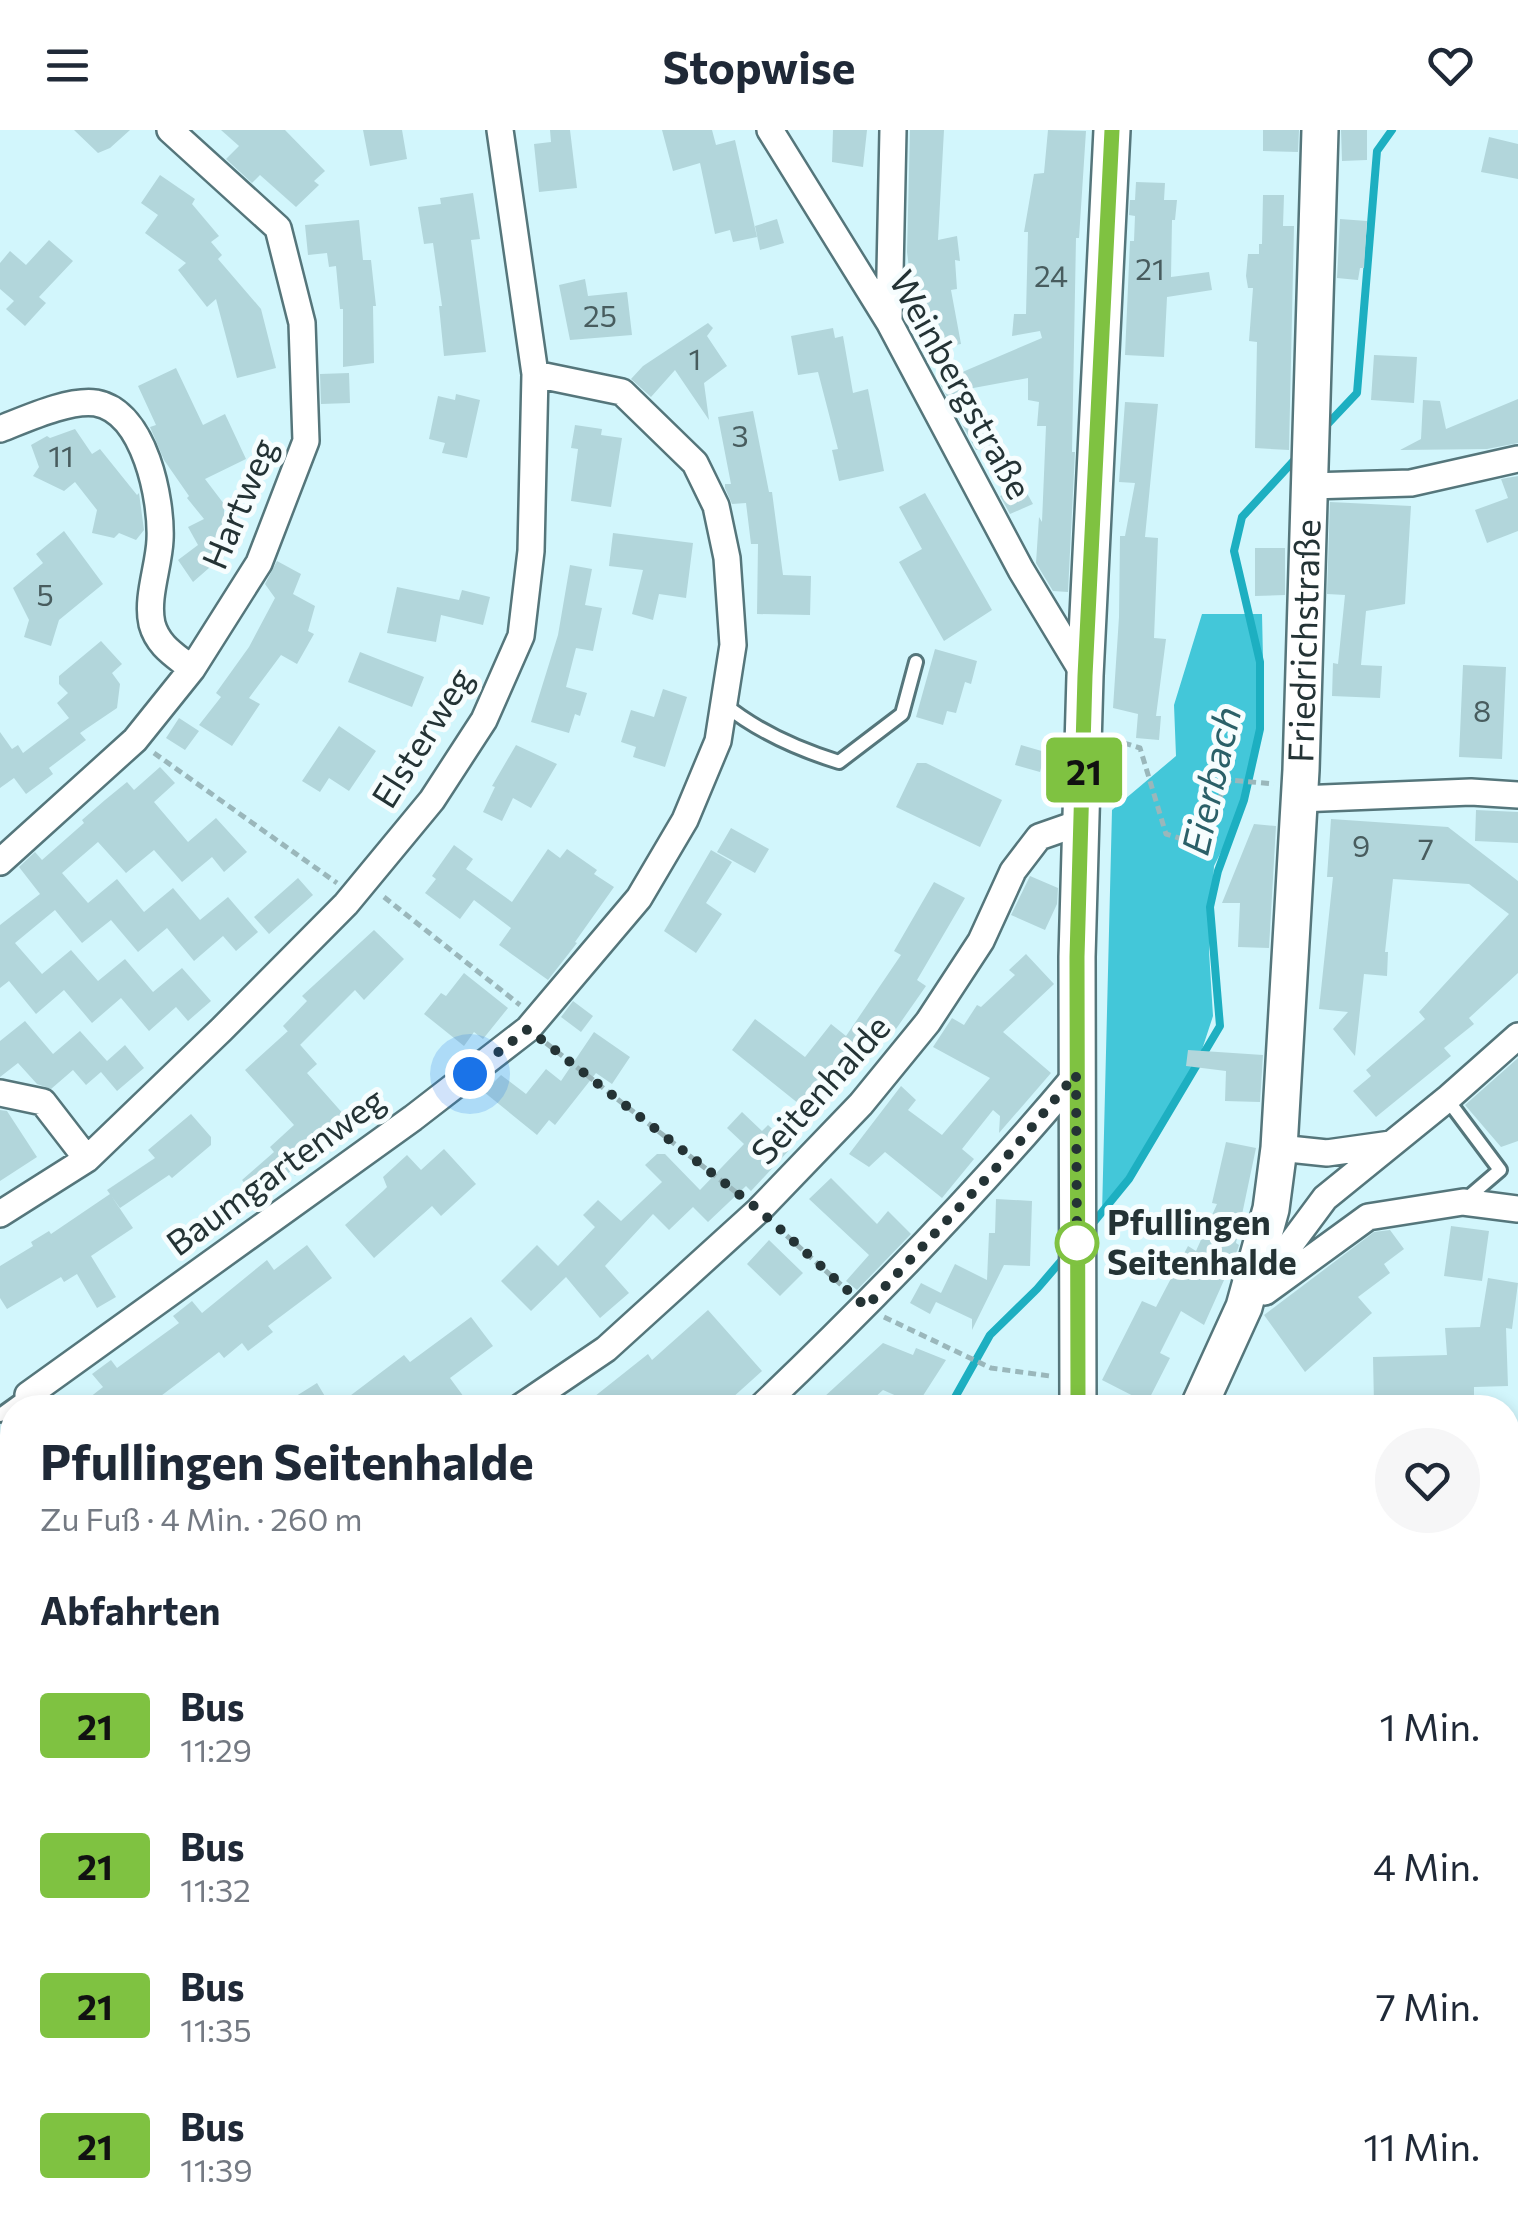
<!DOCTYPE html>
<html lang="de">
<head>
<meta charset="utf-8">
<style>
  body { margin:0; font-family:Commissioner,sans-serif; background:#f6f6f7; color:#1f2937; height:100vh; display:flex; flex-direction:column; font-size:38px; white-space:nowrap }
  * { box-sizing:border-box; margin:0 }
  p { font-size:32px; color:#747a83 }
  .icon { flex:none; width:55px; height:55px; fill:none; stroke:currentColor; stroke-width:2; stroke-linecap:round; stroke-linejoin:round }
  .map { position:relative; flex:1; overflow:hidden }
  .side { position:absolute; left:0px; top:1265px; width:1520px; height:842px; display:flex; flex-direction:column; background:#fff; border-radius:40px 40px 0 0; box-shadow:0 5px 15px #0003 }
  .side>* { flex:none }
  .badge { padding:0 20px; border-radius:8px; font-size:35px; line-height:65px }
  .you { position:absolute; width:50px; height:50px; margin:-25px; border:8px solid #fff; border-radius:50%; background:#1a73e8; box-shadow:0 0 0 15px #1a73e833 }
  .map>.badge { position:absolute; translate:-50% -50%; box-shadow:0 0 0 5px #fff }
  h2 { padding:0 40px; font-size:38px; line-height:90px }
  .round { display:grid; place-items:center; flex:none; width:105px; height:105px; border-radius:52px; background:#f6f6f7 }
  .headline { display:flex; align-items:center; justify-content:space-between; height:170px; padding:0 40px }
  h1 { font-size:48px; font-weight:700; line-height:75px }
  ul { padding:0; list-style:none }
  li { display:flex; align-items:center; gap:30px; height:140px; padding:0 40px }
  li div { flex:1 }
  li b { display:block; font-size:38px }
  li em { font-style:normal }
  li .badge { min-width:110px; font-weight:700; text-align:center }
  header { display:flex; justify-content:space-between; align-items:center; height:130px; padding:0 40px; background:#fff; font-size:45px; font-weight:700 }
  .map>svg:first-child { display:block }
  .forest { fill:#43c7d9 }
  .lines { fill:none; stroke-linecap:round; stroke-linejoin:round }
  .stream { stroke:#1dafc1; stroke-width:8 }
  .building { fill:#b2d6db }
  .lane-casing { stroke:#55767b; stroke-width:18 }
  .street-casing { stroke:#55767b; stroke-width:30 }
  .secondary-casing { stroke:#55767b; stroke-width:40 }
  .path { stroke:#9ab7bb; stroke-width:5; stroke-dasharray:8 5; stroke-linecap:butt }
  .lane { stroke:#fff; stroke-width:12 }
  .street { stroke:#fff; stroke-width:25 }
  .secondary { stroke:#fff; stroke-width:35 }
  .line-casing { stroke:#fff; stroke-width:22 }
  .line { stroke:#7fc241; stroke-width:15 }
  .walk { stroke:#243335; stroke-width:10; stroke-dasharray:0 18 }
  .stop-dot { fill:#fff; stroke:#7fc241; stroke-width:5 }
  .labels { text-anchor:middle; stroke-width:10; stroke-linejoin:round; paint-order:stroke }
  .number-label { font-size:30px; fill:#485c5e }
  .street-label { font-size:35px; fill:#243335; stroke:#f6fdfe }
  .stop-label { font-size:35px; font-weight:bold; fill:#243335; stroke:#f6fdfe; text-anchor:start }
  .water-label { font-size:38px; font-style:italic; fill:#2b6068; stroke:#f6fdfe }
</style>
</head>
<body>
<header><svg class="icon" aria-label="menu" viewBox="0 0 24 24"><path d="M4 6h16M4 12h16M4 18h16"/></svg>Stopwise<svg class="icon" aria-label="heart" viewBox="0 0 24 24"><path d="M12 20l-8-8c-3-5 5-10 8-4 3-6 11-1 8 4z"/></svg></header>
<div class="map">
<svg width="1518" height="2106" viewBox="0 0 1518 2106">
  <rect width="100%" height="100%" fill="#d2f6fc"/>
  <path class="forest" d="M1202,484h60l2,90 -17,96 -33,66 -5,85 4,65 -18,55 -93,143 10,-404 64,-54 -2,-51z"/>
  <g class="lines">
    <path class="stream" d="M1322,300l35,-37 20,-242 15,-21
      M1089,1098l40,-49 91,-153 -10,-119 8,-36 26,-71 16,-71v-67l-26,-111 8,-34 57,-62
      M949,1278l41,-73 47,-46 30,-35
      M0,2043l12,-3"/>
  </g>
  <path class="building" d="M74,0h56l-20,18 -12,5z
    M221,0h64l40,41 -11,10 5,4 -23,22 -36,-32 -8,8 -26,-24 13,-13z
    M363,0h39l5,29 -37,7z
    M550,0h20l7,58 -38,4 -5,-48 17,-2z
    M662,0h50l4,15 19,-5 22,97 -24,5 -3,-12 -15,4 -15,-71 -27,8z
    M833,0h34l-4,37 -31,-5z
    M910,0h34l-6,110 19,-4 3,25 -5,-1 2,29 -6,1 10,54 -38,7 -4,-17 -6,-2 -7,-36v-28h3l-2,-16z
    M1048,0l38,1 -7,107h-3l-4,214h3l-7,140 -15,-1 -17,-28 3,-46 3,5 4,-96h-9l2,-24 -11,-2v-22l-60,11 28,56 -20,5 -37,-68 103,-44 -2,-7 -28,5 2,-22h12l2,-82h-4l10,-58 10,-1z
    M1263,0h36l-1,22 -35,-1z
    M1341,0h26v30l-25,1z
    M1489,7l29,7v35l-37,-7z
    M160,45l35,24 -3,5 27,32 -8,6 11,13 -4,4 43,50 15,59 -39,10 -21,-79 -9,8 -29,-37 8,-7 -41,-30 13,-18 -17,-12z
    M1136,52l29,1 -1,17h13l-2,20h-3l-1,57 38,-5 3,18 -45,7 -3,60 -39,-2 5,-114h4l1,-25 -6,-1 1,-15h5z
    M473,63l7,46 -9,1 15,112 -42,4 -5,-50h3l-9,-63 -9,1 -6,-37 23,-3 -1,-6z
    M1263,65h21l-1,31h11l-5,224 -34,-2 2,-106 -8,-1 4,-53h-5l-2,-12 2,-22h11v-10h3z
    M777,89l7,24 -24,7 -5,-24z
    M1340,89l27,2 -3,47h-4l-2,12 -21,-2z
    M359,90l4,40h8l5,46h-3l1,57 -31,4v-58h-3l-4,-43 -7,1 -2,-14 -19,2 -3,-30z
    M49,110l24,21 -34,36 7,6 -21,23 -19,-17 8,-8 -14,-12v-26l10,-12 16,14z
    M585,149l3,17 39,-4 5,43 -62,5 -11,-55z
    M708,193l5,5 -6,8 20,30 -23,17 5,37 -34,-50 -24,27 -20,-18 12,-13z
    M833,198l2,10 8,-2 10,57 15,-4 16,82 -45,10 -7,-31 6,-1 -20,-77 -20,3 -7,-39z
    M1374,225l43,2 -3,46 -43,-3z
    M176,238l27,57 22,-11 21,45 -41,20 19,25v11l19,23 -26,19v4l-24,21 -15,-22 20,-15 -10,-18 16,-8 -17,-21 2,-2 -25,-36 -14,-33 6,-2 -18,-39z
    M349,243l1,30 -29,1 -1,-30z
    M456,264l24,6 -13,58 -25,-5 3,-10 -16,-4 9,-43 17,4z
    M1518,269v44l-31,6 -87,1 21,-11 2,-39 17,1 6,28z
    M1125,272l33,2 -13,133 13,1 -4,100 12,1 -10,77h5l-2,24 -23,-2 2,-24 -25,-6 6,-91 1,-81h5l10,-53 -16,-1z
    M753,281l16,81h3l11,83 28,1 -1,39 -53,-1 1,-70h-7l-5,-41 -14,1 -7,-16v-4h6l-13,-67z
    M575,295l27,4 -1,6 21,3 -11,69 -40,-6 7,-52 -7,-1z
    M75,299l17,25 8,-5 37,46 2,-2 5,37 -8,10 -17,-7 -5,5 -22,-5 5,-23 -22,-28 -11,9 -31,-15 6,-9 -8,-22 16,-9 3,2z
    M1518,346v55l-31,12 -12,-33 33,-12 -7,-19z
    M1023,356l10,18 -23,10 -10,-18z
    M925,363l67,117 -48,31 -45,-79 23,-13 -23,-42z
    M1330,372l81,4 -6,98 -39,7 -5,54 21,1 -2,32 -48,-2 1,-33 5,1 7,-69 -18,-1z
    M64,401l39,53 -44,36 -8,26 -27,-9 5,-17 -16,-32 30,-25 -7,-9z
    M613,403l80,10 -7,55 -27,-4 -6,26 -21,-6 11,-44 -34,-4z
    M1255,418h30v47l-30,1z
    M277,431l24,13 -8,20 22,12 -7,25 6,3 -17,30 -16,-9 -32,43 11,6 -28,42 -33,-21 22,-28 -5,-4 33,-46 26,-49 -10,-14z
    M570,435l22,4 -7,36 17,3 -9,43 -17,-3 -10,39 21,6 -7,23 -5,-2 -6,19 -38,-11 27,-87z
    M397,457l62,13 3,-10 28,7 -7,28 -42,-10 -5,27 -49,-9z
    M101,511l21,23 -10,9 8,11 -3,24 -37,25 6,7 -37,28 4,6 -27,20 -12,-16 -14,10v-56l12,17 6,-4 5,8 46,-35 -12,-15 11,-10 -9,-9v-8z
    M935,519l42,12 -6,23 -6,-2 -9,31 -9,-2 -4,14 -27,-8z
    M360,522l64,25 -12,30 -64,-25z
    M1463,535l43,2 -4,92 -43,-2z
    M663,559l24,8 -22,70 -32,-10 3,-10 -15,-5 10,-32 23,7z
    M179,588l20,13 -14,19 -19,-12z
    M339,596l37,25 -27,40 -20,-13 -9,14 -18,-11z
    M516,615l41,19 -26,44 -18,-10 -11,23 -19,-9 12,-25 -3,-1z
    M1021,615l24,7 -5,20 -25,-7z
    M917,633h9l76,37 -22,47 -84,-40z
    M160,637l15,16 -21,19 34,40 28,-24 31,34 -23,20 -12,-15 -30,25 -28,-32 -28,23 -28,-31 -36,31 26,30 29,-24 27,33 29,-24 27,32 28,-23 30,35 -22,19 -13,-15 -29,25 -27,-33 -29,24 -27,-32 -29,23 -27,-33 -40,33 27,31 29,-24 27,31 27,-22 28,33 29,-24 29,33 -23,20 -12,-14 -27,24 -28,-33 -29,25 -28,-33 -28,24 -27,-33 -9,7v-63l40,-31 -21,-27 16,-15 7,8 42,-37 -2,-3 23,-20 22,-18 7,8z
    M1476,680l42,2v31l-43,-2z
    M1331,689l117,8 70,54v92l-49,45 5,6 -30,24 7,8 -75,61 -23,-26 18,-15 -5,-6 59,-51 -6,-7 90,-98 -40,-30 -76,-5 -8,73h3l-1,24 -23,-2 -9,82 -22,-27 15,-17 -29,-3 14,-132h-6z
    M1254,694l22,2 -7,122 -31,-1 2,-44h-18z
    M731,698l38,21 -14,24 -38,-21z
    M454,715l19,14 -7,10 46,33 36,-53 12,9 7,-9 30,21 -3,4 20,13 -39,55 2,1 -29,37 -49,-35 12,-17 -37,-28 -14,19 -35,-26 11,-14 -4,-3z
    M711,720l21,12 -26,41 16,11 -26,39 -32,-22z
    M1030,746l28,12 -1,16 -12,26 -34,-15z
    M298,748l15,17 -44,39 -15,-17z
    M934,752l31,16 -48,82 9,6 -30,43 -8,-6 -74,93 -82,-66 23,-31 50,38 26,-33 15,12 55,-81 -7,-4z
    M374,800l30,29 -40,41 -9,-10 -55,55 -17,-19 24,-25 -5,-5z
    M1026,824l28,30 -51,48 48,41 -52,60 1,-17 -7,-6 -31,39 12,10 -32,39 -57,-46 -16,15 -20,-13 52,-68 15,14 -8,10 34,25 48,-57 -57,-31 19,-29 12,7 13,-20 4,2 34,-32 -6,-5z
    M464,843l44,35 -25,31 -9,-7 -10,14 -40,-32 17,-21 5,3z
    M573,871l20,15 -12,16 -20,-15z
    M25,891l28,33 27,-23 27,30 18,-16 19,23 -27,23 -16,-19 -15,13 -13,-15 -22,19 -14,-5 -19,-21 -18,14v-36z
    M288,901l29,33 -10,9 46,52 -58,51 -4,-5 -33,28 -16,-19 32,-28 -4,-5 24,-22 -49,-55z
    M594,902l36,25 -18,27 -16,-11 -41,52 -6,-5 -12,15 -53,-43 17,-17 25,19 20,-25 15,12z
    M1188,920l75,5 -3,47 -35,-1 1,-30 -40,-5z
    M1518,928v83l-17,6 -36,-42z
    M0,980l7,1 30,46 -37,24z
    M742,982l20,19 6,-6 24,22 -41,44 -5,-5 -38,36 -15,-15 -24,23 -16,-16 -48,52 24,27 -29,25 -34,-41 -35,34 -30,-30 36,-36 21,21 37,-39 -12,-12 15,-15 23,21 41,-39 -17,-17 12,-11h8l35,36 44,-46 -17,-16z
    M191,984l20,23v8l-39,33 -3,-3 -49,33 -13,-18 48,-32 -7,-8z
    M1226,1012l30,6 -20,95 3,2 -2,6 -33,74 -23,-14 -21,42 10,5 -23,45 -45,-23 40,-79 14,6 32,-61 8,5 21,-47 -5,-1z
    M444,1019l32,35 -35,32 -9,-10 -58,52 -29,-33 38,-34 4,-4 -4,-10 24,-22 14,15z
    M831,1048l46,46 11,-13 23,23 -54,56 -11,-9 23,-26 -60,-56z
    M110,1064l23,34 -42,28 25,41 -19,11 -20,-34 -13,8 -3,-5 -54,32 -7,-11v-32l33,-20 -2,-4 18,-11 2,3z
    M996,1069l36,2 -2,65 -26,-1 -32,65v-11l-36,-17 2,-4 -8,16 -20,-11 11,-20 20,10 14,-29 32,16 2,-47h6z
    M1451,1096l38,5 -7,50 -38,-5z
    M1390,1100l14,19 -20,15 6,9 -32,24 14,16 -67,59 -41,-57 110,-83z
    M769,1110l34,33 -23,23 -33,-32z
    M307,1115l25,33 -64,48 5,6 -25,19 -6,-8 -18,15 -5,-6 -74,56h-69l27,-21 -11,-13 19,-14 6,8 62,-45 -6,-7 19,-15 10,12 65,-53 7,10z
    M1488,1148l30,5 -6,46 -6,-1 2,58 -34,1v21h-38l-1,-5 -61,1 -1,-47 74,-2 -2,-27 35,-1z
    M708,1180l54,61 -41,37h-8l-8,-9 -11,9h-114l68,-54 4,6z
    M471,1187l22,29 -43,32 22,30h-138l70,-53 6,7z
    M883,1213l30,12 3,-7 30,12 -29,45 -34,-15 -20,18h-51z
    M317,1253l15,25h-55z"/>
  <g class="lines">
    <defs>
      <path id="lane" d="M724,574c33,27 73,45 115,58l63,-48 14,-52
        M1447,969l53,71 -35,30
        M0,1285l28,-20
        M0,1512l7,24"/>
      <path id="street" d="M770,0l119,192 132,248 64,106
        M889,190l4,-190
        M0,299c26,-10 69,-30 96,-26 49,9 66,97 64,137 -1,26 -14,58 -8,84 6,22 23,31 40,45
        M1310,356l101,-3 107,-24
        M1299,669l172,-7 47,3
        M0,732l135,-122 57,-71 67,-106 47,-122 -4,-118 -24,-95 -108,-98
        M0,963l43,9 44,57
        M1279,1018l48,5 64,-9
        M0,1084l87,-55 135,-130 124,-125 86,-104 52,-80 37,-84 10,-85 4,-177 -35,-244
        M1265,1162l103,-75 95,-15 55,7
        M1253,1165l72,-97 122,-99 71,-63
        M28,1265l385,-277 115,-89 111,-131 46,-78 33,-79 15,-96 -6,-87 -11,-52 -21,-43 -73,-71 -87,-18
        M519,1278l87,-59 153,-139 102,-106 67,-82 53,-81 32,-70 26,-34 43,-15
        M760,1278c111,-106 218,-216 317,-334
        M1508,1342h10
        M0,1540l12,-6
        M1508,1561h10
        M0,1864l12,-9
        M190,2095l4,11
        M769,2095l2,11
        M1303,2095v11"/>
      <g id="secondary">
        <path d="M1078,1278l-1,-451 8,-281 27,-546"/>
        <path id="s1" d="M1198,1278l46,-101 27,-98 8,-61 22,-378 19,-640"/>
        <path d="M1508,1996h10"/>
        <path d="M330,2106l11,-11"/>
      </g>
    </defs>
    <use href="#lane" class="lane-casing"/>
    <use href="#street" class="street-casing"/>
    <use href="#secondary" class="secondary-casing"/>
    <path class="path" d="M1111,609l29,9 26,86 16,5 18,-8 30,-51 44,4
      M154,623l183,130
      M384,767l136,108
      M546,913l196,154
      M777,1097l70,63
      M884,1187l107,51 59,8
      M1106,1268l14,10"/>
    <use href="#lane" class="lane"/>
    <use href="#street" class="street"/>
    <use href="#secondary" class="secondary"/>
  </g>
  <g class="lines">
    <defs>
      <path id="line" d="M1084,1278l-6,-6 -1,-445 8,-281 27,-546"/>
    </defs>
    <use href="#line" class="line-casing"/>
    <use href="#line" class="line"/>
    <path class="walk" d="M470,944l58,-45 231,181 107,97 146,-156 64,-77 1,169"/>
  </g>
  <circle class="stop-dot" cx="1077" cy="1113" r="20"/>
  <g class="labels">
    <g class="number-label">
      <text x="1150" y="150">21</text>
      <text x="1051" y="157">24</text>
      <text x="600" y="197">25</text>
      <text x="695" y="240">1</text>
      <text x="740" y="317">3</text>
      <text x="61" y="337">11</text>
      <text x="45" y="476">5</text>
      <text x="1482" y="592">8</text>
      <text x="1361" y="727">9</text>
      <text x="1426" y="730">7</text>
    </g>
    <g class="street-label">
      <text transform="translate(960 255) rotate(61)" y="12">Weinbergstraße</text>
      <text transform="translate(240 374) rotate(-67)" y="12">Hartweg</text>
      <text dy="12" stroke="none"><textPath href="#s1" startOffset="782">Friedrichstraße</textPath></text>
      <text transform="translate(423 608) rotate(-58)" y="12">Elsterweg</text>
      <text transform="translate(821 960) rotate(-48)" y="12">Seitenhalde</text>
      <text transform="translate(276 1042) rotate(-36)" y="12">Baumgartenweg</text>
    </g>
    <g class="stop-label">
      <text x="1107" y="1105">Pfullingen<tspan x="1107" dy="40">Seitenhalde</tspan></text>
    </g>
    <g class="water-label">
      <text transform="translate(1212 651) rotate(-77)" y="13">Eierbach</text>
    </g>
  </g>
</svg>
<div class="you" style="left:470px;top:944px"></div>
<b class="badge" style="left:1084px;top:640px;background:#7fc241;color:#111">21</b>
<section class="side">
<div class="headline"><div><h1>Pfullingen Seitenhalde</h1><p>Zu Fuß · 4 Min. · 260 m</p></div><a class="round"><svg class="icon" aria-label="heart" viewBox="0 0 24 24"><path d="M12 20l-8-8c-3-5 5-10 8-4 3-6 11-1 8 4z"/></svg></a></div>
<h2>Abfahrten</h2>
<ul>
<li><span class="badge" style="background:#7fc241;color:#111">21</span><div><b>Bus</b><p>11:29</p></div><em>1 Min.</em></li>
<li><span class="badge" style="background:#7fc241;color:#111">21</span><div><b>Bus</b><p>11:32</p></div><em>4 Min.</em></li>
<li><span class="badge" style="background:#7fc241;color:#111">21</span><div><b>Bus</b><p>11:35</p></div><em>7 Min.</em></li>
<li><span class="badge" style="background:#7fc241;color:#111">21</span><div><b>Bus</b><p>11:39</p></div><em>11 Min.</em></li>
</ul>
</section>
</div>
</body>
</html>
